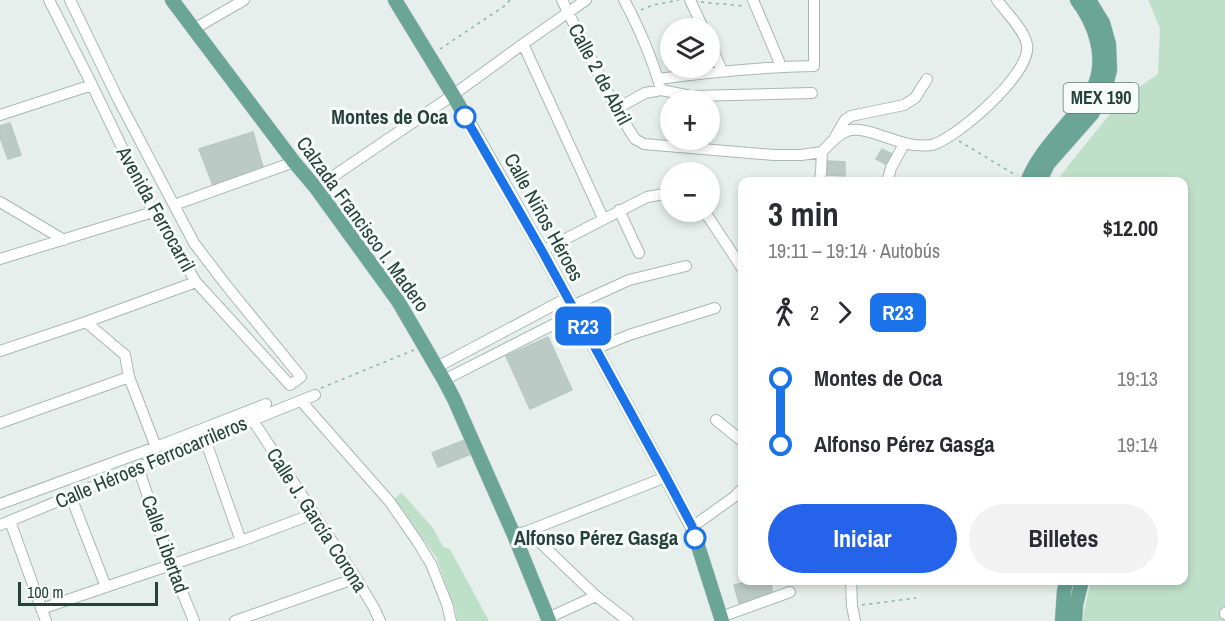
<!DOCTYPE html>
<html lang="es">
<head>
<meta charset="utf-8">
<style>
  body { margin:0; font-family:"Archivo Narrow",sans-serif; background:#f2f2f3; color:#2b2b33; height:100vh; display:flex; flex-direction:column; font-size:22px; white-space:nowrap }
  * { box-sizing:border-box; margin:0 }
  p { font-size:20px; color:#7c7c81 }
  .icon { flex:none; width:33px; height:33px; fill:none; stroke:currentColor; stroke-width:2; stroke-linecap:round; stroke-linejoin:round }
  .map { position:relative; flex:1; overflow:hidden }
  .panel { position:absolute; left:738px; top:177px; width:450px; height:408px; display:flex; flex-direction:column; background:#fff; border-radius:12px; box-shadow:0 3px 9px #0003 }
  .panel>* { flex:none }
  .badge { padding:0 12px; border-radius:9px; font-size:21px; line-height:39px }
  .buttons { position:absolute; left:660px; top:18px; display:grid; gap:12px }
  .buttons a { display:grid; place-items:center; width:60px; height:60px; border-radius:50%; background:#fff; box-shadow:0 3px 9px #0003; font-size:30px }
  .scale { position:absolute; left:18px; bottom:15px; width:140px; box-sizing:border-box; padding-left:6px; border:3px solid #24423a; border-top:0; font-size:16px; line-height:21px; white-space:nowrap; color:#24423a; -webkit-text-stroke:4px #f7fbf9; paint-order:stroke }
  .map>.badge { position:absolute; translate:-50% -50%; box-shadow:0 0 0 3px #fff }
  .legs { display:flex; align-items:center; gap:9px; height:66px; padding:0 30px; font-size:20px }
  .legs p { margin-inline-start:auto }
  .summary { display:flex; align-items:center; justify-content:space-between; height:102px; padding:0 30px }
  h1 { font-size:33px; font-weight:700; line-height:45px }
  .action { display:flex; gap:12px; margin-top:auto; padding:12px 30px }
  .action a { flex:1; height:69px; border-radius:36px; background:#2563eb; color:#fff; font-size:24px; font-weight:700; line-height:69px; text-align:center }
  .action a+a { background:#f2f2f3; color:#2b2b33 }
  ul { padding:0 30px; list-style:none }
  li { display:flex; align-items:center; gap:21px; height:66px; font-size:22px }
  li i { display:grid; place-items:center; width:9px; height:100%; margin:0 8px; background:currentColor }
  li i::after { content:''; width:15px; height:15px; margin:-8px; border:4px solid; border-radius:50%; background:#fff }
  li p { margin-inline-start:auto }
  li:first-child i { background:linear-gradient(#0000 50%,currentColor 0) }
  li:last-child i { background:linear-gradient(currentColor 50%,#0000 0) }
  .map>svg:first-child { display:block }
  .green { fill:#bfe0c8 }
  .building { fill:#bbcac4; stroke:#b8c9c2; stroke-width:1.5 }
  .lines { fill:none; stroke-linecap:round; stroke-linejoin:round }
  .minor-casing { stroke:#a8b8b2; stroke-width:12 }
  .major-casing { stroke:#c2cac8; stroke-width:15 }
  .path { stroke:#86b3a5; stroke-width:1.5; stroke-dasharray:3 4.5; stroke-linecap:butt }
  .minor { stroke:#fff; stroke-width:10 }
  .major { stroke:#6aa596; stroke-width:14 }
  .line-1-casing { stroke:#fff; stroke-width:14 }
  .line-1 { stroke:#1a73e8; stroke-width:9 }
  .stop-1-dot { fill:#fff; stroke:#1a73e8; stroke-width:3 }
  .labels { text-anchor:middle; stroke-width:6; stroke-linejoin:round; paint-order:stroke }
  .shield { fill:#f7fbf9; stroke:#637a73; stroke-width:1.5 }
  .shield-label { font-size:18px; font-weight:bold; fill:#24423a }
  .street-label { font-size:20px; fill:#24423a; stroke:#f7fbf9 }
  .stop-label { font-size:20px; font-weight:bold; fill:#24423a; stroke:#f7fbf9; text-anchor:end }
</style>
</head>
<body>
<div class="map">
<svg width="1225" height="621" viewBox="0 0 1225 621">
  <rect width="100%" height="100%" fill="#e6efeb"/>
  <path class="green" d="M1148,0h77v621h-142l1,-10 7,-30 93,-1v-398h-125l3,-8 13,-17 48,-59 35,-24 2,-46z
    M401,492l32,36 10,19 7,2 39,72h-32l-1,-9 -20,-55 -41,-58z"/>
  <path class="building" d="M10,123l11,32 -13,4 -8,-22v-11z
    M253,132l11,39 -50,17 -15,-39z
    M882,149l10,5 -5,11 -11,-6z
    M828,161l17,1v14l-18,-1z
    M548,337l24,53 -42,19 -24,-53z
    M465,440l6,14 -33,13 -6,-14z
    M754,580h16l3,14 -34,9 -5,-18z"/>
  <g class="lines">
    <defs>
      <path id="minor" d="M49,0l43,85 61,127 43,70 94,103 11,-8 -75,-92 -32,-42 -76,-144 -48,-99
        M562,0l54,109 19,30 9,5 130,11h27l21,-3
        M690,0l13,28
        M753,0l28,66
        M194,29l50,-29
        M710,43l12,28
        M523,44l80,174
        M658,79c52,-7 103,-12 156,-13v-66
        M661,90l30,6 121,-3
        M616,109l29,-16 16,-3c-7,-27 -23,-65 -37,-90
        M0,115l92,-30
        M835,137l10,-17 6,-4 53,-11 11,-7 12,-19
        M822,152c7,-8 15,-17 25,-21 18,-6 47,12 67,14 6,0 12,1 18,0 25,-7 100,-72 95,-100 -2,-14 -21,-33 -30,-45
        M819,182l2,-9 1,-21
        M887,182l4,-14 13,-24
        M316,188l137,-93 70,-51 63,-44
        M0,202l64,38
        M174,205l120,-43
        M619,210l20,43
        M703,212l6,6 33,50
        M542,251l105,-54 23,-4
        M0,259l153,-47
        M572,306l57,-26 57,-14
        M86,322l39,33 4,22 27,70
        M595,349l34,-14 86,-27
        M0,351l86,-29 110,-40
        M437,367l130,-69
        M444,380l132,-67
        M301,401l89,101 27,39 14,23 16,40 4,17
        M252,419l104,159 18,30 6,13
        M716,420l26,21
        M0,423l129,-46
        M205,439l36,102
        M138,467l33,98 23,56
        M71,497l35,90
        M0,504l156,-57 110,-43
        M10,521l36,100
        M0,525c105,-43 209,-88 315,-130
        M692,527l42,-30 8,-8
        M528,531l68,65 32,25
        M514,535l14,-4 138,-54
        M851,580l1,26 3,15
        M41,609l200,-68 72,-27
        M1225,613v1
        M721,617l69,-25
        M548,618l48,-22
        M235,621l121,-43"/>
      <path id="major" d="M172,0l122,162 22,26 82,113 46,79 10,19 60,136 35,86
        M395,0l58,95 89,156 124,226 26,50 30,94
        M1027,182c10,-26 31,-47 48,-68 7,-9 14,-17 19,-27 13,-30 1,-63 -17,-87
        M1039,182l9,-18 44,-50 13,-25 5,-19 -1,-26 -6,-21 -14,-23
        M1062,621l2,-30 3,-11
        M1075,621l1,-16 6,-25"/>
    </defs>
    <use href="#minor" class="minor-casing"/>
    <use href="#major" class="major-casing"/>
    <path class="path" d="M701,2l43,4
      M641,10l12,-5 26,-5
      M440,49l66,-44 4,-5
      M959,141l55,33h4
      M321,388l93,-38
      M862,605l54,-7"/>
    <use href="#minor" class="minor"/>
    <use href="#major" class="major"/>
  </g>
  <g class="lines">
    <defs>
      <path id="line-1" d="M465,117l77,134 124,226 26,49 3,12"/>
    </defs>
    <use href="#line-1" class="line-1-casing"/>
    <use href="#line-1" class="line-1"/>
  </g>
  <g class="stop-1-dot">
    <circle cx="465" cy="117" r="10"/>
    <circle cx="695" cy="538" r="10"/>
  </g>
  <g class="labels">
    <rect class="shield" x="1063.5" y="83" width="75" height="30" rx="4.5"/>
    <g class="shield-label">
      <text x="1101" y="104">MEX 190</text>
    </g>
    <g class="street-label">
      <text transform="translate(600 74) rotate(62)" y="7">Calle 2 de Abril</text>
      <text transform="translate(156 209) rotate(61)" y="7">Avenida Ferrocarril</text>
      <text transform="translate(544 217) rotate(61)" y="7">Calle Niños Héroes</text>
      <text transform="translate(363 224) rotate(54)" y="7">Calzada Francisco I. Madero</text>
      <text transform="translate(151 462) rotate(-23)" y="7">Calle Héroes Ferrocarrileros</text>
      <text transform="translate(317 520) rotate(57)" y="7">Calle J. García Corona</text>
      <text transform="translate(165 544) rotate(70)" y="7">Calle Libertad</text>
    </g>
    <g class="stop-label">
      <text x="448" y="124">Montes de Oca</text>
      <text x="678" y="545">Alfonso Pérez Gasga</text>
    </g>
  </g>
</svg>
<div class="buttons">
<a><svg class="icon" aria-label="layers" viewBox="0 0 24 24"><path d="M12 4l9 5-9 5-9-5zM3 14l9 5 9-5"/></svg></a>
<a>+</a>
<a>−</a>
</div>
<div class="scale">100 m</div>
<b class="badge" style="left:583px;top:326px;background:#1a73e8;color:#fff">R23</b>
<section class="panel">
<div class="summary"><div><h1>3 min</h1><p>19:11 – 19:14 · Autobús</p></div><b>$12.00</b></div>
<div class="legs"><svg class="icon" aria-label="walk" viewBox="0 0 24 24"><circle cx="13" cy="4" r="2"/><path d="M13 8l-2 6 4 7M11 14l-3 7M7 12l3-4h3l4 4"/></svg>2<svg class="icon" aria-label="forward" viewBox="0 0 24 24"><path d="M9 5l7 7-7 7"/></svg><b class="badge" style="background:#1a73e8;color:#fff">R23</b></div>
<ul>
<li><i style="color:#1a73e8"></i><b>Montes de Oca</b><p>19:13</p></li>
<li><i style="color:#1a73e8"></i><b>Alfonso Pérez Gasga</b><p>19:14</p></li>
</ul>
<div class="action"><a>Iniciar</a><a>Billetes</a></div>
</section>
</div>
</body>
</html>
